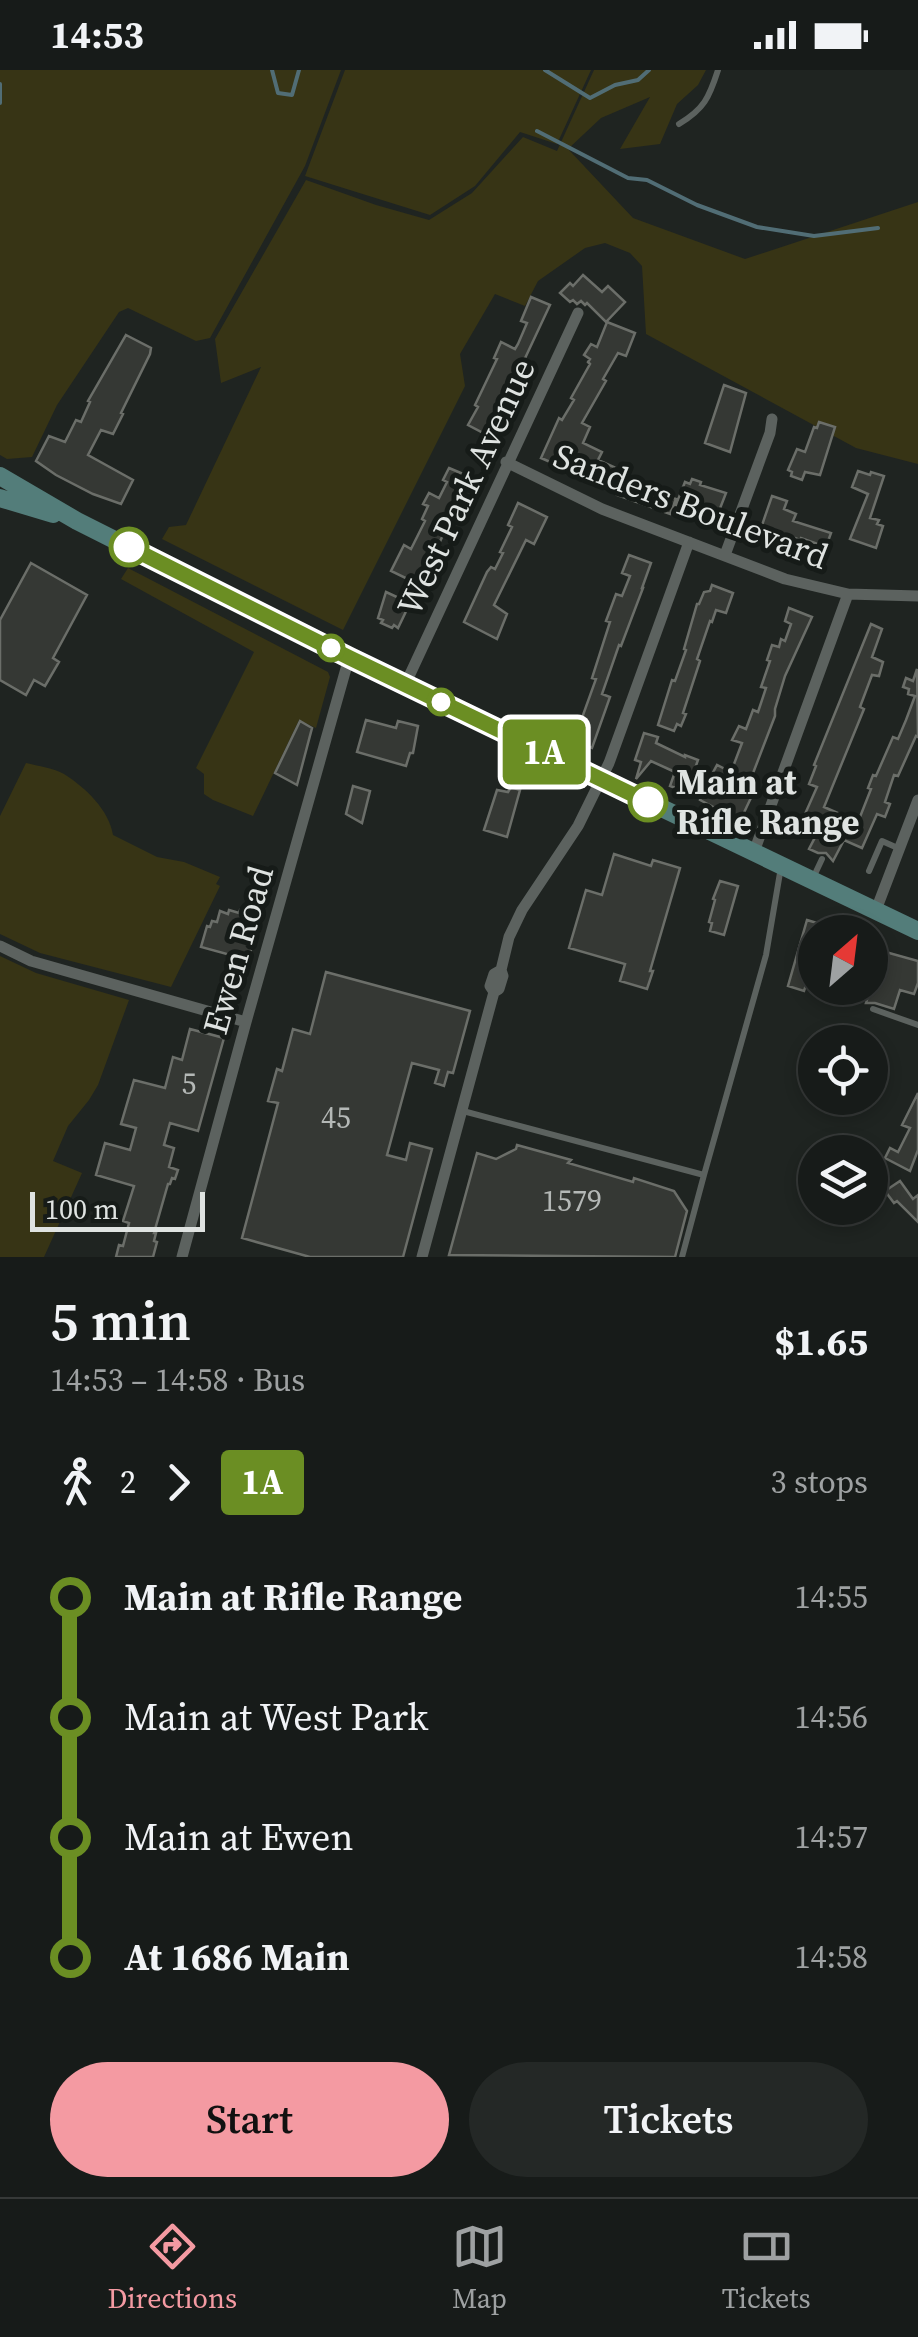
<!DOCTYPE html>
<html lang="en">
<head>
<meta charset="utf-8">
<style>
  body { margin:0; font-family:"Source Serif 4",serif; background:#242826; color:#f1f3f6; height:100vh; display:flex; flex-direction:column; font-size:38px; white-space:nowrap }
  * { box-sizing:border-box; margin:0 }
  p { font-size:32px; color:#9ea1a2 }
  .icon { flex:none; width:55px; height:55px; fill:none; stroke:currentColor; stroke-width:2; stroke-linecap:round; stroke-linejoin:round }
  .map { position:relative; height:1187px; overflow:hidden }
  .details { display:flex; flex-direction:column; background:#171b19; flex:1 }
  .details>* { flex:none }
  .badge { padding:0 20px; border-radius:8px; font-size:35px; line-height:65px }
  .needle { width:65px; rotate:28deg }
  .controls { position:absolute; left:798px; top:845px; display:grid; gap:20px }
  .controls a { display:grid; place-items:center; width:90px; height:90px; border-radius:50%; background:#171b19; box-shadow:0 5px 15px #0003,0 0 0 2px #363938; font-size:50px }
  .scale { position:absolute; left:30px; bottom:25px; width:175px; box-sizing:border-box; padding-left:10px; border:5px solid #dfe3e1; border-top:0; font-size:28px; line-height:35px; white-space:nowrap; color:#dfe3e1; -webkit-text-stroke:8px #161b18; paint-order:stroke }
  .map>.badge { position:absolute; translate:-50% -50%; box-shadow:0 0 0 5px #fff }
  .legs { display:flex; align-items:center; gap:15px; height:110px; padding:0 50px; font-size:32px }
  .legs p { margin-inline-start:auto }
  .overview { display:flex; align-items:center; justify-content:space-between; height:170px; padding:0 50px }
  h1 { font-size:55px; font-weight:600; line-height:75px }
  .button { display:flex; gap:20px; margin-top:auto; padding:20px 50px }
  .button a { flex:1; height:115px; border-radius:60px; background:#f49aa2; color:#111; font-size:40px; font-weight:600; line-height:115px; text-align:center }
  .button a+a { background:#242826; color:#f1f3f6 }
  ul { padding:0 50px; list-style:none }
  li { display:flex; align-items:center; gap:35px; height:120px; font-size:38px }
  li i { display:grid; place-items:center; width:15px; height:100%; margin:0 12px; background:currentColor }
  li i::after { content:''; width:25px; height:25px; margin:-12px; border:8px solid; border-radius:50%; background:#171b19 }
  li p { margin-inline-start:auto }
  li:first-child i { background:linear-gradient(#0000 50%,currentColor 0) }
  li:last-child i { background:linear-gradient(currentColor 50%,#0000 0) }
  .status { display:flex; justify-content:space-between; align-items:center; height:70px; padding:0 50px; background:#171b19; direction:ltr }
  .status svg { height:28px; fill:currentColor }
  .tab-bar { display:flex; justify-content:space-around; align-items:center; height:140px; border-top:2px solid #363938; background:#171b19; font-size:28px; color:#9ea1a2 }
  .tab-bar a { display:grid; justify-items:center; gap:5px }
  .tab-bar .on { color:#f49aa2 }
  .map>svg:first-child { display:block }
  .green { fill:#373415 }
  .lines { fill:none; stroke-linecap:round; stroke-linejoin:round }
  .stream { stroke:#516d75; stroke-width:4 }
  .building { fill:#353834; stroke:#6b6e69; stroke-width:2.5 }
  .service { stroke:#5c625f; stroke-width:6 }
  .minor { stroke:#5c625f; stroke-width:11 }
  .secondary { stroke:#537d7a; stroke-width:18 }
  .line-1-casing { stroke:#fff; stroke-width:22 }
  .line-1 { stroke:#6b8e23; stroke-width:15 }
  .stop-1-dot { fill:#fff; stroke:#6b8e23; stroke-width:5 }
  .labels { text-anchor:middle; stroke-width:10; stroke-linejoin:round; paint-order:stroke }
  .number-label { font-size:30px; fill:#b4b8b6 }
  .street-label { font-size:35px; fill:#dfe3e1; stroke:#161b18 }
  .stop-label { font-size:35px; font-weight:bold; fill:#dfe3e1; stroke:#161b18; text-anchor:start }
</style>
</head>
<body>
<div class="status"><b>14:53</b><svg viewBox="0 0 49 12"><path d="M0 12V9h3v3zM5 12V6h3v6zM10 12V3h3v9zM15 12V0h3v12zM26 1h20v11H26zM47 4h2v5h-2z"/></svg></div>
<div class="map">
<svg width="918" height="1187" viewBox="0 0 918 1187">
  <rect width="100%" height="100%" fill="#1f2421"/>
  <path class="green" d="M0,0h341l-36,96 -95,172 -14,3 -68,-33 -9,4 -62,93 -25,52 -25,2 -7,-4z
    M345,0h246l-34,74 -37,-12 -45,54 -45,29 -125,-39z
    M594,0h112l-8,15 -21,19 -17,40 -40,5 30,-52 -49,21 -33,31 65,69 112,41 173,-57v262l-62,-16 -210,-114 -4,-68 -12,-13 -25,-10 -20,5 -47,33 -13,25 -30,-12 -35,60 5,32 -122,244 -181,-91 7,-12 17,-2 75,-158 -40,16 -6,-44 91,-159 70,25 53,15 43,-27 51,-56 34,14z
    M128,498l200,104 2,5 -14,51 -17,-8 -46,96 -40,-16 -9,-6v-20l-8,-6 58,-116 -133,-73z
    M26,693c12,3 28,5 38,11 22,14 45,36 49,61l44,22 27,5 36,15 -4,7 4,2 -49,101 -131,-34 -40,-19v-118z
    M0,886l36,17 93,27 -31,85 -9,15 -21,26 -15,35 29,12 -38,84h-44z"/>
  <g class="lines">
    <path class="stream" d="M272,0l6,23 14,2 7,-25
      M545,0l45,28 25,-13 23,-5 11,-10
      M0,14v19
      M537,61l91,47 19,2 50,25 60,22 57,9 64,-8"/>
  </g>
  <path class="building" d="M583,205l19,17 6,-6 17,16 -19,20 -19,-19 -2,2 -4,-4 -4,3 -4,-4 -3,2 -10,-9 10,-10 3,3z
    M531,227l19,8 -53,113 3,2 -9,17 -23,-12 10,-18 -3,-2 22,-46 -3,-1 7,-16 14,7 3,-5 9,-21 -6,-2z
    M607,252l28,11 -9,23 -8,-3 -15,26 3,2 -24,42 8,4 -7,16 19,9 -4,8 16,7 -2,4 25,9 -1,5 40,14 -6,15 -53,-19 1,-4 -77,-33 18,-40 3,2 12,-20 -3,-2 19,-34 -2,-2 2,-3 -6,-4 7,-11 6,3z
    M126,265l25,13 -1,6 -29,59 2,1 -10,20 -12,-4 -13,25 45,25 -12,24 -28,-10 -37,-19 -20,-14 13,-25 16,6 11,-22 5,2 9,-20 -2,-1z
    M724,315l22,8 -16,59 -25,-9z
    M819,352l16,5 -15,48 -15,-3 -3,8 -11,-4 1,-4 -4,-2 9,-21 8,3 9,-25 3,1z
    M449,398l19,8 -3,8 1,1 -46,100 -29,-14 13,-26 7,4 14,-28 -3,-2 6,-13 -5,-2 6,-11 10,5 8,-16 -4,-2z
    M858,401l12,4 1,-3 13,4 -14,42 9,2 -2,4 6,2 -7,22 -26,-9 18,-45 -16,-7z
    M692,409l9,3 -1,3 26,8 -7,18 -5,-1 -5,3 -15,-6 -1,3 -17,-5 9,-23 5,2z
    M772,426l15,5 -3,8 12,5 -3,7 38,12 -5,14 -25,-9 -1,2 -24,-9 -1,3 -14,-6z
    M518,433l29,14 -13,27 -8,-4 -32,65 13,9 -10,25 -33,-17 23,-50 4,-5 4,2 8,-16 -3,-1 12,-25 -4,-2z
    M629,485l22,8 -9,25h1l-22,58 -2,-1 -17,49 8,3 -18,51 -38,-14 6,-13 18,8 18,-50 -4,-1 18,-56 -4,-1 10,-27 6,2 8,-20 -8,-3z
    M31,493l56,32 -34,63 6,4 -14,24 -11,-6 -8,15 -26,-15v-60z
    M712,515l21,8 -7,20 -10,-3 -4,12 -2,-1 -13,38 3,2 -17,52 3,1 -5,12 -4,-2 -3,7 -16,-6 14,-45 3,1 11,-31 -2,-1 13,-45h2l5,-12 6,-1z
    M386,522l24,11 -12,25 -4,-3 -2,3 -11,-5 2,-3 -5,-2z
    M789,538l23,9 -27,59 -10,33v7l-25,65 7,4 -17,36 -40,-21 1,-3 -31,-11 5,-14 -24,-11 -15,18 5,-17 -6,-2 9,-27 14,4 -2,6 29,14v-2l13,5 -4,11 16,7 7,-13 14,7 11,-29 -10,-3 7,-14 7,3 7,-19 5,2 8,-24 -5,-1 9,-26 -3,-1 5,-15 7,2 2,-8 4,2 6,-17 -6,-3z
    M871,554l11,5 -10,28 11,5 -4,14 -7,-1 -12,32 4,2 -40,98 34,15 13,-33 -3,-1 5,-13 3,1 17,-39 5,2 8,-19 9,-24 -7,-2 1,-5 -6,-2 3,-9 7,3 4,-12 1,68 -2,-1 -18,40 -4,-1 -9,27 5,2 -5,13 -8,-3 -15,34 -18,-8 -11,21 -7,-8h-8l-9,-4 14,-27 -18,-8 12,-27 -8,-3 7,-18 -2,-1z
    M366,650l30,8 2,-7 20,5 -5,27h-3l-4,13 -49,-14z
    M300,651l12,7 -15,57 -22,-12z
    M353,716l17,5 -8,32 -16,-9z
    M511,717l9,3 -13,47 -23,-7 13,-40 11,2z
    M614,784l37,12 2,-6 27,8 -30,103h3l-6,18 -27,-8 5,-17 -56,-16 17,-58 16,5z
    M720,811l18,5 -14,49 -14,-4 2,-8 -3,-1 6,-22 -2,-1z
    M229,840l10,3 1,-3 17,5 -8,29 3,1 -2,9 -3,-1 -2,6 -44,-12 6,-21 3,1 2,-6 5,1 3,-11 8,3z
    M807,850l33,10v2h-25v24l-11,35 -16,-5z
    M882,881l36,10v22l-4,11 -14,-4 -6,19 -19,-6h-9l9,-29 -5,-1 4,-13 5,2z
    M326,902l144,39 -17,62 -5,-1 -4,14 -9,-3 4,-13 -27,-7 -25,92 19,5 4,-17 22,6 -29,108h-93l-68,-19 36,-135 -10,-2 9,-32 5,2 11,-42 17,5z
    M190,959l34,9 -26,93 -28,-8 -6,22 10,3 -5,19 9,3 -3,9 -3,-1 -2,6h-2l-14,49h2l-2,8 3,1 -4,15h-37l3,-12 4,1 6,-23 -6,-2 11,-35 -38,-11 9,-32 25,7 6,-22 -15,-4 13,-44 31,8 8,-31 9,3z
    M918,1023v57l-8,21 -25,-13 5,-10 8,4 12,-24 -8,-3z
    M517,1075l54,15 -3,3 65,19 1,-4 40,13 13,20 -12,46 -226,-2 28,-102 19,6 20,-10z
    M900,1111l13,18 5,-4v27l-21,-21 -3,2 -9,-12z"/>
  <g class="lines">
    <path class="service" d="M679,54c25,-15 30,-26 39,-54
      M869,801l13,-30 18,8
      M814,806l8,-17
      M873,939l45,16
      M463,1041l241,64 62,-220 15,-88
      M682,1187l22,-82"/>
    <path class="minor" d="M506,392l96,47 183,70 63,15 70,2
      M725,485l45,-122 2,-14
      M405,615l173,-372
      M754,782l94,-258
      M876,840l42,-110
      M0,876l31,15 215,61
      M494,922l5,-3 4,-13 -2,-6 8,-33 13,-27 56,-84 31,-63 80,-221
      M182,1187l64,-235 103,-364
      M422,1187l72,-265 -4,-6 4,-12 7,-4"/>
    <path class="secondary" d="M0,406l77,45 272,137 569,273
      M0,428l53,16"/>
  </g>
  <g class="lines">
    <defs>
      <path id="line-1" d="M129,477l221,111 298,144"/>
    </defs>
    <use href="#line-1" class="line-1-casing"/>
    <use href="#line-1" class="line-1"/>
  </g>
  <g class="stop-1-dot">
    <circle cx="129" cy="477" r="18"/>
    <circle cx="331" cy="578" r="12"/>
    <circle cx="441" cy="632" r="12"/>
    <circle cx="648" cy="732" r="18"/>
  </g>
  <g class="labels">
    <g class="number-label">
      <text x="189" y="1024">5</text>
      <text x="336" y="1058">45</text>
      <text x="572" y="1141">1579</text>
    </g>
    <g class="street-label">
      <text transform="translate(466 417) rotate(-65)" y="12">West Park Avenue</text>
      <text transform="translate(691 436) rotate(21)" y="12">Sanders Boulevard</text>
      <text transform="translate(238 880) rotate(-74)" y="12">Ewen Road</text>
    </g>
    <g class="stop-label">
      <text x="676" y="724">Main at<tspan x="676" dy="40">Rifle Range</tspan></text>
    </g>
  </g>
</svg>
<div class="controls">
<a><svg class="needle" viewBox="-14 -14 28 28"><path d="M0-13l5 13h-10z" fill="#e53935"/><path d="M0 13l5-13h-10z" fill="#9ea1a2"/></svg></a>
<a><svg class="icon" aria-label="locate" viewBox="0 0 24 24"><circle cx="12" cy="12" r="6"/><path d="M12 2v4M12 18v4M2 12h4M18 12h4"/></svg></a>
<a><svg class="icon" aria-label="layers" viewBox="0 0 24 24"><path d="M12 4l9 5-9 5-9-5zM3 14l9 5 9-5"/></svg></a>
</div>
<div class="scale">100 m</div>
<b class="badge" style="left:544px;top:682px;background:#6b8e23;color:#fff">1A</b>
</div>
<section class="details">
<div class="overview"><div><h1>5 min</h1><p>14:53 – 14:58 · Bus</p></div><b>$1.65</b></div>
<div class="legs"><svg class="icon" aria-label="walk" viewBox="0 0 24 24"><circle cx="13" cy="4" r="2"/><path d="M13 8l-2 6 4 7M11 14l-3 7M7 12l3-4h3l4 4"/></svg>2<svg class="icon" aria-label="forward" viewBox="0 0 24 24"><path d="M9 5l7 7-7 7"/></svg><b class="badge" style="background:#6b8e23;color:#fff">1A</b><p>3 stops</p></div>
<ul>
<li><i style="color:#6b8e23"></i><b>Main at Rifle Range</b><p>14:55</p></li>
<li><i style="color:#6b8e23"></i><span>Main at West Park</span><p>14:56</p></li>
<li><i style="color:#6b8e23"></i><span>Main at Ewen</span><p>14:57</p></li>
<li><i style="color:#6b8e23"></i><b>At 1686 Main</b><p>14:58</p></li>
</ul>
<div class="button"><a>Start</a><a>Tickets</a></div>
</section>
<nav class="tab-bar">
<a class="on"><svg class="icon" aria-label="directions" viewBox="0 0 24 24"><path d="M12 3l9 9-9 9-9-9zM9 14v-3h6M13 9l2 2-2 2"/></svg>Directions</a>
<a><svg class="icon" aria-label="map" viewBox="0 0 24 24"><path d="M3 6l6-2 6 2 6-2v14l-6 2-6-2-6 2zM9 4v14M15 6v14"/></svg>Map</a>
<a><svg class="icon" aria-label="tickets" viewBox="0 0 24 24"><path d="M3 7h18v10H3zM15 7v10"/></svg>Tickets</a>
</nav>
</body>
</html>
